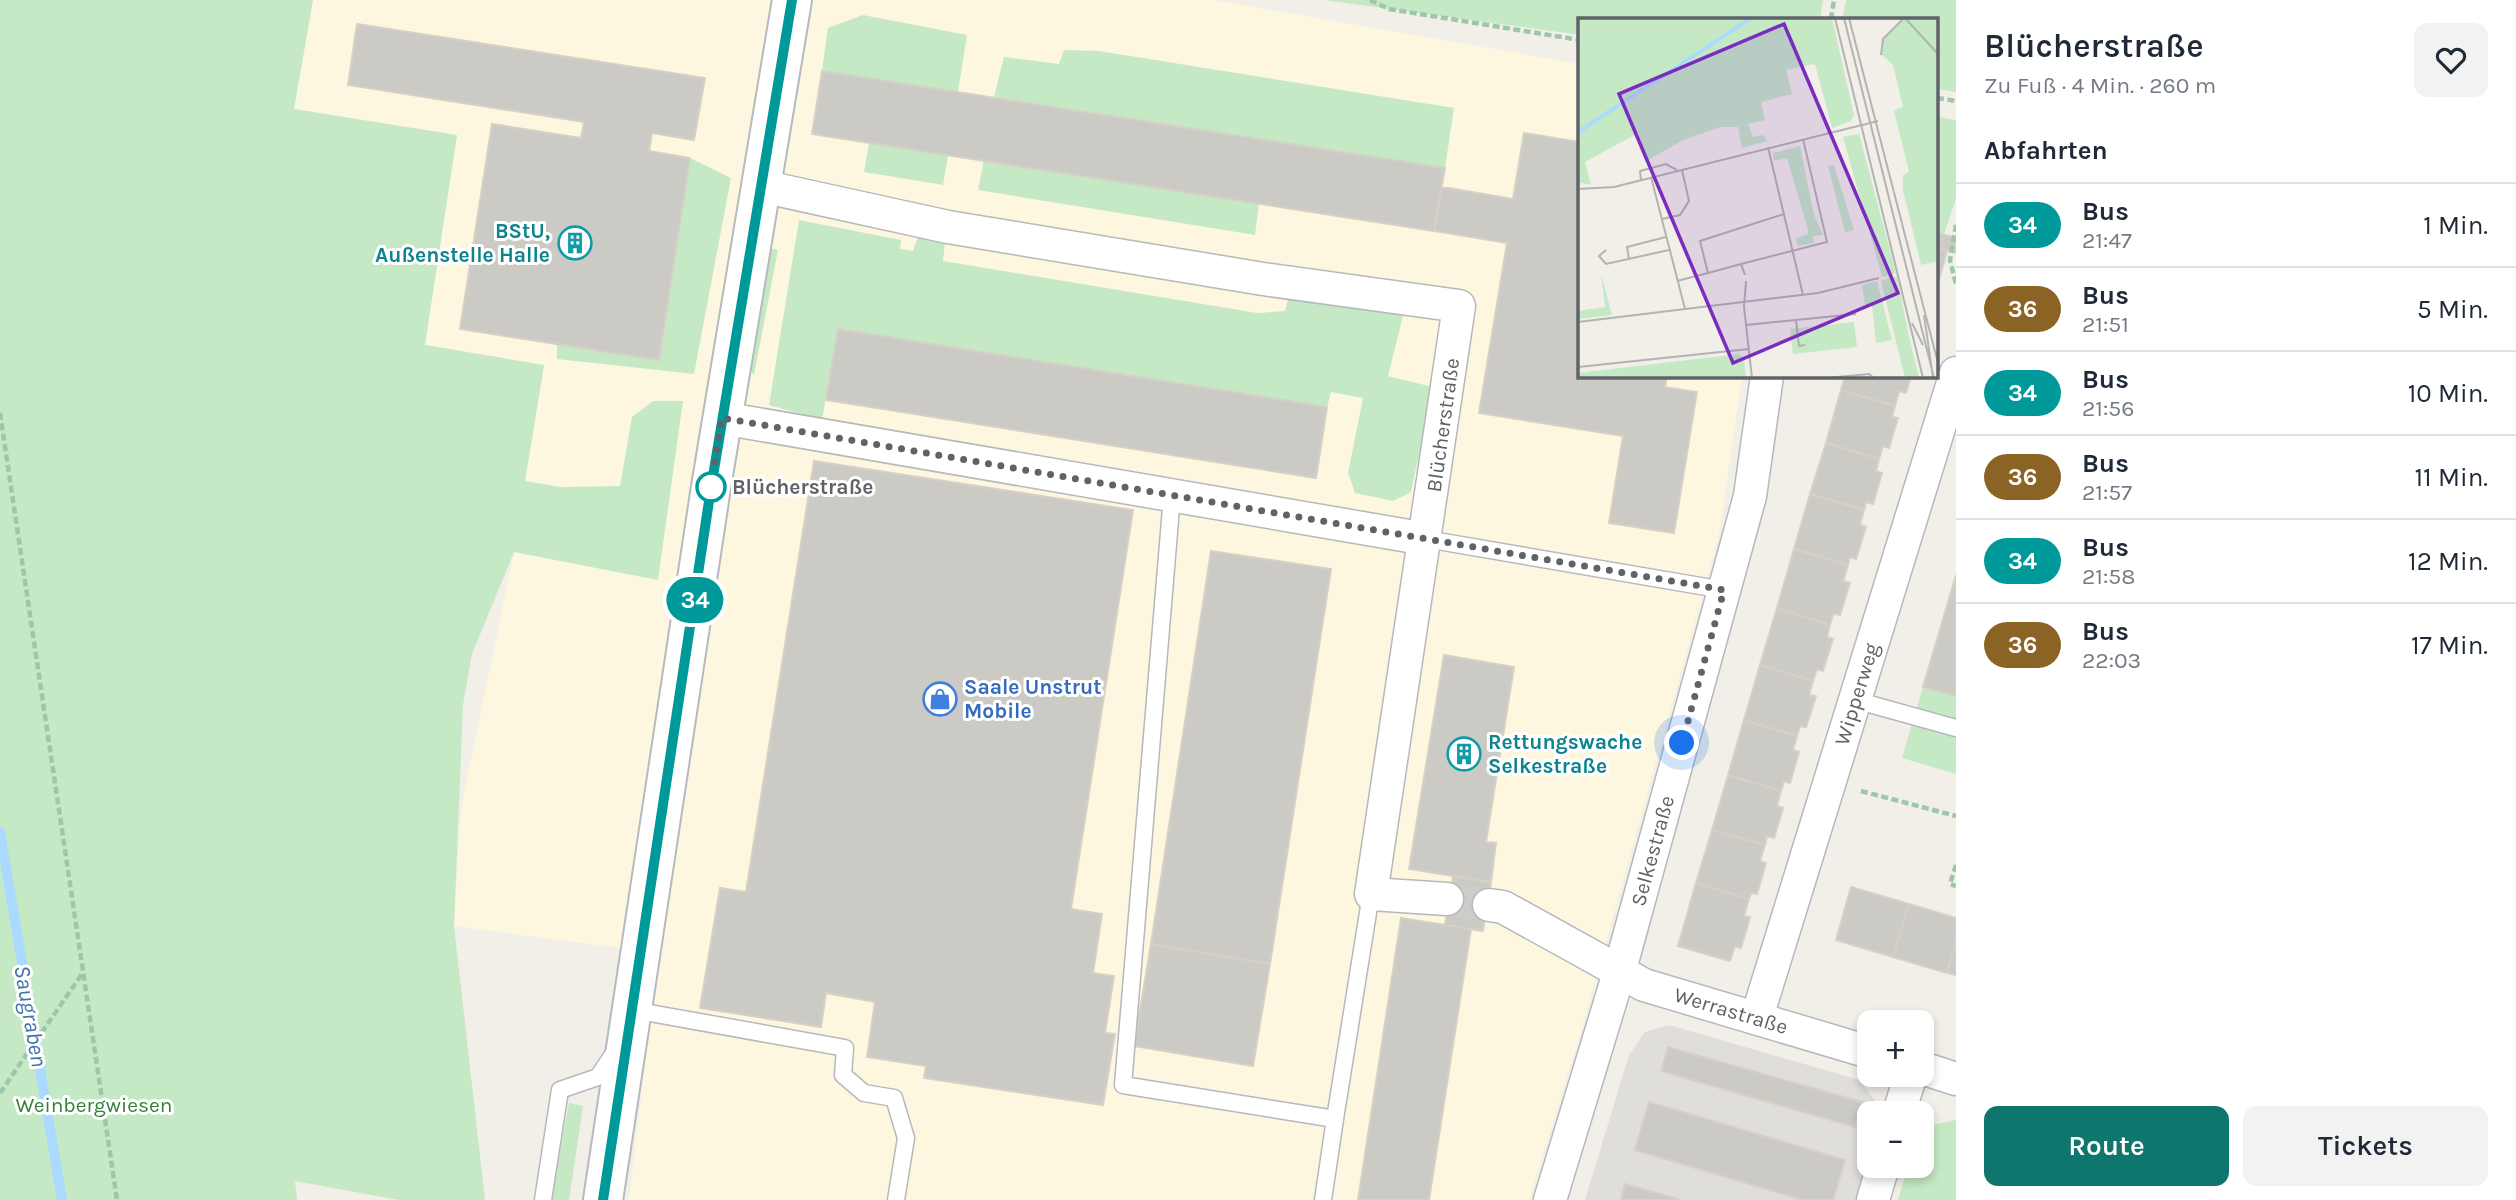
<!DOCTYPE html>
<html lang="de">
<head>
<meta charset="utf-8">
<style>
  body { margin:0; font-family:Karla,sans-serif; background:#f2f2f3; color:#1f2937; height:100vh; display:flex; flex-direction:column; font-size:26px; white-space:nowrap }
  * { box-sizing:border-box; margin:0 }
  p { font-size:23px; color:#747a83 }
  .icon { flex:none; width:38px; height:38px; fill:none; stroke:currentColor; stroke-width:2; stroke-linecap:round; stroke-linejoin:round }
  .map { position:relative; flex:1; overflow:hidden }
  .sheet { display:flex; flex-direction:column; background:#fff; width:560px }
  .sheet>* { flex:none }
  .badge { padding:0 14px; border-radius:23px; font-size:24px; line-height:46px }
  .fabs { position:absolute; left:1857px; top:1010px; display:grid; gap:14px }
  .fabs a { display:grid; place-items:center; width:77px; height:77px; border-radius:14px; background:#fff; box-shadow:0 4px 10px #0003; font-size:35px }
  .you { position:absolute; width:35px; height:35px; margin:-18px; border:5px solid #fff; border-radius:50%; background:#1a73e8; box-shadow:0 0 0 10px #1a73e833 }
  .map>.badge { position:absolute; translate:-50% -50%; box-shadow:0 0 0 4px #fff }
  h2 { padding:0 28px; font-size:26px; line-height:63px }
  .round { display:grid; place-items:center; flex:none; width:74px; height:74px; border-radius:14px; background:#f2f2f3 }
  .overview { display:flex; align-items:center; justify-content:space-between; height:119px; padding:0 28px }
  h1 { font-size:33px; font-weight:600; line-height:52px }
  .action { display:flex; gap:14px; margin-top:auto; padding:14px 28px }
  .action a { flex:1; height:80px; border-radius:14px; background:#0f766e; color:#fff; font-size:28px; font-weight:600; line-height:80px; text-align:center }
  .action a+a { background:#f2f2f3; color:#1f2937 }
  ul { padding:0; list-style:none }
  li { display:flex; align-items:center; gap:21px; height:84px; padding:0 28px; border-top:2px solid #e0e1e3 }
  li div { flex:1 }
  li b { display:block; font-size:26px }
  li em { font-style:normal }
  li .badge { min-width:77px; font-weight:700; text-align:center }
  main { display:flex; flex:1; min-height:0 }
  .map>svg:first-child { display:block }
  .commercial { fill:#fef7e0 }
  .industrial { fill:#e0deda }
  .green { fill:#c5e8c5 }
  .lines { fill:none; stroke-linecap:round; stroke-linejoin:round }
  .stream { stroke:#aadaff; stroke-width:10 }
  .building { fill:#cccac5; stroke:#d6d1c6; stroke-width:2 }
  .street-tunnel { stroke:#ccccc8; stroke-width:32; stroke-dasharray:32 16; stroke-linecap:butt }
  .lane-casing { stroke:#b5b8bc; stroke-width:19 }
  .street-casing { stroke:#b5b8bc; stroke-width:35 }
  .secondary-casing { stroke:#b6babf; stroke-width:42 }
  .path { stroke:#9cc7a9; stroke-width:4.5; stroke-dasharray:7 3.5; stroke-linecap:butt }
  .lane { stroke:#fff; stroke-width:16 }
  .street { stroke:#fff; stroke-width:32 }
  .secondary { stroke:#fff; stroke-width:38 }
  .line-casing { stroke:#fff; stroke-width:16 }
  .line { stroke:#099; stroke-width:10 }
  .walk { stroke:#5f6368; stroke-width:7; stroke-dasharray:0 12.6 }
  .stop-dot { fill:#fff; stroke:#099; stroke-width:3.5 }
  .labels { text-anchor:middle; stroke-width:6; stroke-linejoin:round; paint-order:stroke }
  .culture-label { font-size:21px; font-weight:bold; fill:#0d838f; stroke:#fff; text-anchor:end }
  .street-label { font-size:21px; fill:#5f6368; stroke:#fff }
  .stop-label { font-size:21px; font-weight:bold; fill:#5f6368; stroke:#fff; text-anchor:start }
  .shop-label { font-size:21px; font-weight:bold; fill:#366cbe; stroke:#fff; text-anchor:start }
  .park-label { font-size:21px; fill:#348238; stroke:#fff }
  .water-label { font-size:23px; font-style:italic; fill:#4174aa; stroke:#fff }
  .inset-river { fill:none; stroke:#aadaff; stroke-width:3.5 }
  .inset-road { fill:none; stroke:#b3b3b1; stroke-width:2 }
  .view { fill:#7b2cbf; fill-opacity:0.15; stroke:#7b2cbf; stroke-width:3.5 }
  .inset-edge { fill:none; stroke:#5f6368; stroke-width:3.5 }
</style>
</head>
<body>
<main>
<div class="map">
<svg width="1956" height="1200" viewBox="0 0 1956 1200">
  <rect width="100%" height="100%" fill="#f1efe8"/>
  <path class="commercial" d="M313,0h901l366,64v312h162l-23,159 -136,490 -54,175h-900l29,-247 -204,-27 7,-118 53,-256 30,-187 -119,-20 32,-209 -163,-27z"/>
  <path class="industrial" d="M1669,1025l191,55 23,32 -14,1v45l-13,42h-271l44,-145 16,-23z"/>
  <path class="green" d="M0,0h313l-19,109 163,26 -32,210 119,20 -19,116 36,6 59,-1 12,-69 21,-16h30l-25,179 -144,-28 -42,102 -9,51 -9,221 31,274h-86l-104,-19 2,19h-297z
    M1324,0h499l-3,19h-240v16z
    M1846,0h110v92l-19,-3v-70h-95z
    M863,15l104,20 -9,57 -136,-21 6,-43z
    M1064,50l35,1 355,57 -9,60 -451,-71 10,-40 55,7z
    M1937,117l19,3v78l-12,36 -7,-2z
    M869,143l79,12 -5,30 -79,-13z
    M690,158l41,20 -37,196 -137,-15v-15l102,16z
    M984,160l275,43 -4,32 -277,-45z
    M799,220l102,20 -1,9 13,2 5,-14 27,5 -2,19 314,52 28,-2 4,-16 115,17 -16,64 45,11 -22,105 -18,9 -38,-8 -7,-20 15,-75 -32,-6 -4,15 -489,-78 -16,91 -53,-15z
    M765,247l13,3 -24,125 -8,-8z
    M1956,575v199l-54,-16z
    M569,1103l14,3 -14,94h-18z
    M1956,1120v80h-58l10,-34h14v-31l14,-11z"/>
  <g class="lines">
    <path class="stream" d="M0,832l62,368"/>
  </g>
  <path class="building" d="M357,24l348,54 -11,62 -42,-7 -3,18 41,7 -31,202 -199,-31 32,-205 89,14 3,-16 -236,-37z
    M822,71l623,97 -11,63 -622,-97z
    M1524,133l56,9v234h87l-2,11 32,5 -23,141 -65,-10 14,-87 -144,-23 28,-170 -73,-12 8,-44 71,12z
    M1937,233l7,2 -3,14 6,2 -8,29 -2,-1z
    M1944,235l12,2v16l-15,-4z
    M838,329l489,78 -11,71 -490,-78z
    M1845,376h66l-5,17 -7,-2 -4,15 -54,-16z
    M1841,390l54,16 -3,11 6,1 -9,30 -6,-2 -4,13 -53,-16z
    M1826,443l53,16 -3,12 6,2 -9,31 -7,-2 -2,8 -54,-16z
    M814,461l319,49 -62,399 31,5 -9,59 21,3 -9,57 10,1 -12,71 -179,-27 2,-12 -59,-9 8,-55 -49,-9 -5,34 -121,-19 20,-120 26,4z
    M1810,494l54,16 -4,15 6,2 -10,32 -6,-2 -2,8 -54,-16z
    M1794,549l54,16 -5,16 7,2 -10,32 -7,-1 -3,11 -53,-17z
    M1211,551l120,18 -61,395 -119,-20z
    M1956,575v121l-33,-9z
    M1777,608l53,17 -3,12 6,2 -10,32 -6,-2 -4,12 -53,-16z
    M1444,655l70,12 -28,175 10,1 -5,39 -82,-13z
    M1760,665l53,16 -4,14 7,1 -10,31 -6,-1 -3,10 -53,-16z
    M1744,720l53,16 -4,14 6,2 -9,31 -6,-2 -3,10 -53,-16z
    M1728,775l53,16 -4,15 6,2 -9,30 -7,-2 -2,9 -53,-15z
    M1712,830l53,15 -5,16 6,2 -9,31 -6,-1 -2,6 -53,-16z
    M1453,876l38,6 -8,49 -38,-6z
    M1696,883l53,16 -5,17 6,1 -9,31 -6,-2 -5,15 -52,-15z
    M1851,887l58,17 -16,53 -57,-17z
    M1909,904l47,14v22l-9,33 -54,-16z
    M1401,918l70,11 -42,271h-71z
    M1956,940v35l-9,-2z
    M1151,944l119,20 -17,102 -119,-20z
    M1668,1047l194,55 -7,25 -194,-56z
    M1649,1102l196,58 -12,40h-30l-168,-50z
    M1625,1184l56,16h-60z"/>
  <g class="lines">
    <path class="street-tunnel" d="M1447,899l42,6"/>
    <defs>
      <path id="lane" d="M1172,496l-49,589 212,34 -12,81
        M1426,539l298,51
        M1855,700l101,28
        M633,1010l212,38 -2,27 21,18 30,5 12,40 -10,62
        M1335,1119l36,-225
        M543,1200l17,-110 38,-13 16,-24"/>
      <g id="street">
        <path d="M761,186l187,41 315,52 196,27 -88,588 76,5"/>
        <path d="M722,418l704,121"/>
        <path id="s1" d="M1489,905l14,2 141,78 225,67"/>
        <path id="s2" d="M1757,1017l199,-644"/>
        <path d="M1922,1068l34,11"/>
        <path d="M1899,1113l12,-39"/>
        <path id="s3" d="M1550,1200l69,-227 131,-477 17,-120"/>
        <path d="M1873,1200l10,-34"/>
      </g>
      <path id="secondary" d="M603,1200l108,-713 81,-487"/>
    </defs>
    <use href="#lane" class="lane-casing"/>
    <use href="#street" class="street-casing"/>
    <use href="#secondary" class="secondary-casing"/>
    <path class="path" d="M1370,0l19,9 191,31
      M1831,19l3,-19
      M1937,98l19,3
      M1956,225l-6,35 6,24
      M0,413l117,787
      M1861,791l95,25
      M1956,865l-6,19 6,2
      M0,1093l82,-119"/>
    <use href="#lane" class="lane"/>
    <use href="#street" class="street"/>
    <use href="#secondary" class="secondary"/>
  </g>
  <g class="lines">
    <defs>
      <path id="line" d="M603,1200l108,-712 81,-488"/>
    </defs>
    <use href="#line" class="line-casing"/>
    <use href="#line" class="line"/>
    <path class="walk" d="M711,487l11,-69 1002,172 -42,153"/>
  </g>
  <defs>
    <symbol id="building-ring" viewBox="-11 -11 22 22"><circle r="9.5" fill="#fff" stroke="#0f9aa8" stroke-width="1.5"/><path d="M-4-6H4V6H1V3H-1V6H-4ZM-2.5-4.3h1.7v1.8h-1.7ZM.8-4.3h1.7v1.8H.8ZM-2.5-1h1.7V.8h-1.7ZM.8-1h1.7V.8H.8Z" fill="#0f9aa8"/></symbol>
    <symbol id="shop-ring" viewBox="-11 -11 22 22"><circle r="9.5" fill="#fff" stroke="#3f7fe0" stroke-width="1.5"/><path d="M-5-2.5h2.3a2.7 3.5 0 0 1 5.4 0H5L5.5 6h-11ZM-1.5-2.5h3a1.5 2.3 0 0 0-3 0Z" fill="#3f7fe0"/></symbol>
  </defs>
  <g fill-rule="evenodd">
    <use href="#building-ring" x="556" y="224" width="38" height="38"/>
    <use href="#shop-ring" x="921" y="680" width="38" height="38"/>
    <use href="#building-ring" x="1445" y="735" width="38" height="38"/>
  </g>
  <circle class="stop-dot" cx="711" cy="487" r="14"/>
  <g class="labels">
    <g class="culture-label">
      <text x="550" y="238">BStU,<tspan x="550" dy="24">Außenstelle Halle</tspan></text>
      <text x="1488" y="749" text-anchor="start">Rettungswache<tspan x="1488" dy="24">Selkestraße</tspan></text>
    </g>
    <g class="street-label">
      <text transform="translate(1443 425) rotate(-82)" y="7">Blücherstraße</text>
      <text dy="7" stroke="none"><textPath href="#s2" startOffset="338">Wipperweg</textPath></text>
      <text dy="7" stroke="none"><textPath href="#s3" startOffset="364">Selkestraße</textPath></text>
      <text dy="7" stroke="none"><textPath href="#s1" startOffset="266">Werrastraße</textPath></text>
    </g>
    <g class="stop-label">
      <text x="732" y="494">Blücherstraße</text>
    </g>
    <g class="shop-label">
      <text x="964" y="694">Saale Unstrut<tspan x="964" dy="24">Mobile</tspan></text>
    </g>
    <g class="park-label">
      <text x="94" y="1112">Weinbergwiesen</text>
    </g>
    <g class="water-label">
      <text transform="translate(31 1016) rotate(80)" y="8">Saugraben</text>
    </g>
  </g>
  <g transform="translate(1578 18)">
    <rect width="360" height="360" fill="#f1efe8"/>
    <path d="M0,0h254l22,97 -3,6 -19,7 -17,-64 -29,6 6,24 -31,8 4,18 -17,4 5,13 10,-2 5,6 -26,7 -4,-21h-17l-38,13 -38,22 -7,-29 -53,29 6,23 -13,-3zM326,0h34v243l-17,4 -18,-75v-15l6,-3 -15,-62 9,-3 -10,-42 -11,-10 1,-16zM281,116l37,139 -14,4 -39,-140zM222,128l14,69 9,20 -10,1 1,7 -16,3 -3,-7 13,-5v-4l-21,-72 -13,3 -1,-8zM256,147l20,65 -9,2 -17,-66zM23,255l11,42 -34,4v-8l27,-4zM319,258l11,56 11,46h-14l-24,-97zM299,263l15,59 -16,3 -4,-38h-7l-3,-20zM276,304l3,25 -64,7 -3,-25zM161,336l5,5 2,19h-168v-5z" fill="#c5e8c5"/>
    <path class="inset-river" d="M0,114l173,-114"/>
    <path class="inset-road" d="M257,0l88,360M266,0l90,360M271,0l90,349M327,0l34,37M303,37l2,-16 21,-21M190,129l35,148M73,159l34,132M63,162l-1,-9 26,-7 11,6M0,171l36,-2 264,-66M84,201l18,-4 9,-14 -7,-31M28,232l-7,6 7,8 63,-14M51,241l-2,-12 39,-10M130,255l33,-9M167,257l-4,-11 86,-22 -24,-103M99,263l31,-8 -8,-32 84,-27M168,263l-2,26 8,71M346,297l9,63M218,302l3,26 6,-1M0,304l240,-29 61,-15M334,305l11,22M168,307l110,-11M0,349l171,-18M248,360l43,-4 5,4"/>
    <path class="view" d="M206,6l114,269 -165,70 -114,-269z"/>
    <rect width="360" height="360" class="inset-edge"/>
  </g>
</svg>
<div class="fabs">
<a>+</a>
<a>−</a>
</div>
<div class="you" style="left:1682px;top:743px"></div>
<b class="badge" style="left:695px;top:600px;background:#099;color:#fff">34</b>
</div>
<section class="sheet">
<div class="overview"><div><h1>Blücherstraße</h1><p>Zu Fuß · 4 Min. · 260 m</p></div><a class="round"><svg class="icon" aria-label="heart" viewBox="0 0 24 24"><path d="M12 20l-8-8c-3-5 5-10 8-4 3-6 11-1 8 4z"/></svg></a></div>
<h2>Abfahrten</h2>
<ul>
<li><span class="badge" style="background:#099;color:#fff">34</span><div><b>Bus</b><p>21:47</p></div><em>1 Min.</em></li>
<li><span class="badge" style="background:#8b6425;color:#fff">36</span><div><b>Bus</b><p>21:51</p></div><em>5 Min.</em></li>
<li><span class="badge" style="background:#099;color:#fff">34</span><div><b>Bus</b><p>21:56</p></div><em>10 Min.</em></li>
<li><span class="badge" style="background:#8b6425;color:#fff">36</span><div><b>Bus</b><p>21:57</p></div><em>11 Min.</em></li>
<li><span class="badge" style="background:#099;color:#fff">34</span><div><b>Bus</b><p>21:58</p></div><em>12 Min.</em></li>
<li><span class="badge" style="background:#8b6425;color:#fff">36</span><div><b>Bus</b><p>22:03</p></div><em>17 Min.</em></li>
</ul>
<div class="action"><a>Route</a><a>Tickets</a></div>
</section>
</main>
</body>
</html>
